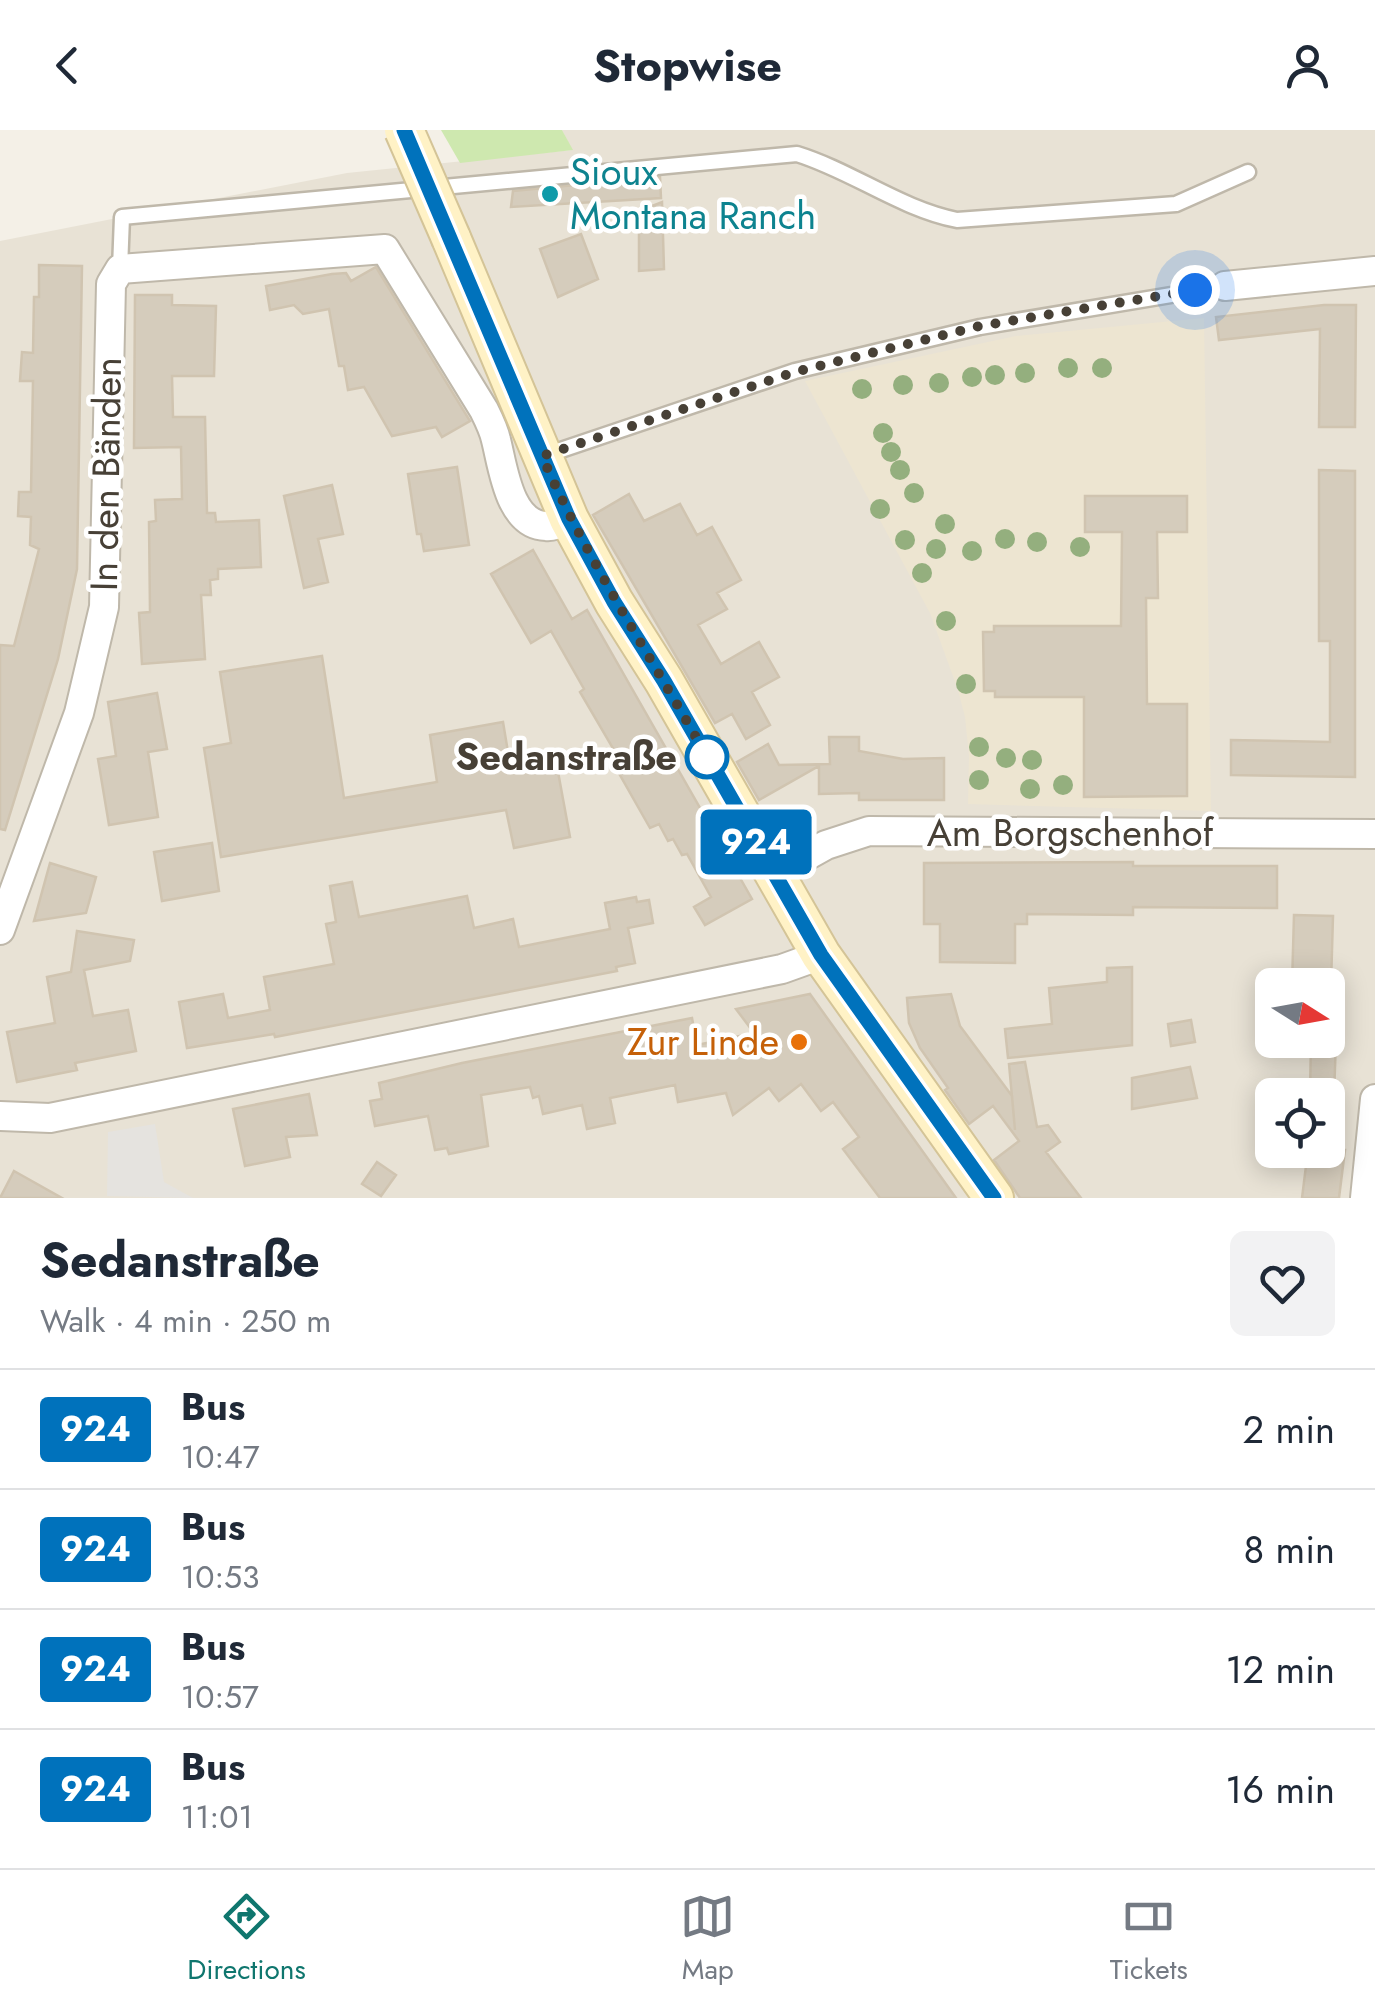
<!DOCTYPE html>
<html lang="en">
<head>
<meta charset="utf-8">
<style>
  body { margin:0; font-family:Jost,sans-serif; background:#f2f2f3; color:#1f2937; height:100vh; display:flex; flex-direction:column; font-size:38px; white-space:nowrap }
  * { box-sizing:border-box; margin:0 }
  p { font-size:32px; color:#747a83 }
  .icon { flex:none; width:55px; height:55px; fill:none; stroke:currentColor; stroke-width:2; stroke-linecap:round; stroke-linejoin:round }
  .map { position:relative; height:1068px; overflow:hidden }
  .sheet { display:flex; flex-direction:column; background:#fff; flex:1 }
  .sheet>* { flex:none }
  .badge { padding:0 20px; border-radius:8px; font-size:35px; line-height:65px }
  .needle { width:65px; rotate:101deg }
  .controls { position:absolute; left:1255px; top:838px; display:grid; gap:20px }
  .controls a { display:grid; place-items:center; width:90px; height:90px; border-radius:15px; background:#fff; box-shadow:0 5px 25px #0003; font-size:50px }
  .you { position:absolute; width:50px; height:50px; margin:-25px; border:8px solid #fff; border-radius:50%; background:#1a73e8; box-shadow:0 0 0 15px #1a73e833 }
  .map>.badge { position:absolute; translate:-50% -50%; box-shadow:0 0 0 5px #fff }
  .round { display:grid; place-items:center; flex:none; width:105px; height:105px; border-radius:15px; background:#f2f2f3 }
  .summary { display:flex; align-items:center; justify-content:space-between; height:170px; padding:0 40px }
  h1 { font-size:48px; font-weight:700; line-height:75px }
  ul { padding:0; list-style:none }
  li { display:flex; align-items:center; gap:30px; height:120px; padding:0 40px; border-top:2px solid #e0e1e3 }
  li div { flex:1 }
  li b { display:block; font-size:38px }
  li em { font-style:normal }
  li .badge { min-width:110px; font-weight:700; text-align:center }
  header { display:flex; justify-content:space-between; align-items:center; height:130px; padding:0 40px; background:#fff; font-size:45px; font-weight:700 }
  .tab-bar { display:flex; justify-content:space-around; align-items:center; height:140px; border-top:2px solid #e0e1e3; background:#fff; font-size:28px; color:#747a83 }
  .tab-bar a { display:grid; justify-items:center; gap:5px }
  .tab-bar .selected { color:#0f766e }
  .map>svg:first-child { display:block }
  .residential { fill:#e8e2d5; fill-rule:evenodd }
  .education { fill:#ede5d1 }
  .green { fill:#cee8af }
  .parking { fill:#e5e3df }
  .building { fill:#d5ccbc; stroke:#d0c4b0; stroke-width:2.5 }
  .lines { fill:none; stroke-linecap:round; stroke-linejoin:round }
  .lane-casing { stroke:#bfb8aa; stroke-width:19 }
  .street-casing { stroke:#bfb8aa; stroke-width:32 }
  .secondary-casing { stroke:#d4c497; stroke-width:42 }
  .lane { stroke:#fff; stroke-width:14 }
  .street { stroke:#fff; stroke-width:28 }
  .secondary { stroke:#fff2c6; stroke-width:38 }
  .secondary-bridge-casing { stroke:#d4c497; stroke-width:42; stroke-linecap:butt }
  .secondary-bridge { stroke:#fff2c6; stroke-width:38 }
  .tree { fill:#94af7e }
  .line-casing { stroke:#fff; stroke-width:22 }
  .line { stroke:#0072bc; stroke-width:15 }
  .walk { stroke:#474036; stroke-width:10; stroke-dasharray:0 18 }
  .culture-dot { fill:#0f9aa8; stroke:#fff; stroke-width:4 }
  .stop-dot { fill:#fff; stroke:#0072bc; stroke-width:5 }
  .food-dot { fill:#e8710a; stroke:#fff; stroke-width:4 }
  .labels { text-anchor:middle; stroke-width:9; stroke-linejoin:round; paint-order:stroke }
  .culture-label { font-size:38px; fill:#0d838f; stroke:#fff; text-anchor:start }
  .street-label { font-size:38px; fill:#474036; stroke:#fff }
  .stop-label { font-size:38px; font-weight:bold; fill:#474036; stroke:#fff; text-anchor:end }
  .food-label { font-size:38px; fill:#c56008; stroke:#fff; text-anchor:end }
</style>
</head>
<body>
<header><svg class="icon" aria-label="back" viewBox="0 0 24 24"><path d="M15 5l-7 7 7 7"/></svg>Stopwise<svg class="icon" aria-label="person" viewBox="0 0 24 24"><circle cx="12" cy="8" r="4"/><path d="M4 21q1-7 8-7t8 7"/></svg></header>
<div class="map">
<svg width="1375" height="1068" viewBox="0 0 1375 1068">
  <rect width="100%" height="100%" fill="#f4f0e7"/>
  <path class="residential" d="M562,0h813v1068h-1375v-957l347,-68 225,-23zM1272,855h56v55h-56zM1272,965h56v55h-56z"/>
  <path class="education" d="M1204,188l7,493 -243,-7 1,-48 -4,-39 -7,-27 -28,-77 -125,-232 211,-45z"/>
  <path class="green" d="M441,0h121l11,20 -113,13z"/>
  <path class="parking" d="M155,994l9,58 29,16 -86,-2 1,-64z"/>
  <path class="building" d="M660,47l1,21 -150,9 2,-16z
    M662,72l2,67 -25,2v-60z
    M581,104l17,45 -40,18 -18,-48z
    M39,135l43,1 -5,303 -19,90 -53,171 -5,-1v-184l14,1 25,-97 -9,-4 1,-28 -13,-1 1,-24h12l2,-111h-13l2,-29 11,1 1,-56h5z
    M376,137l94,154 -28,16 -6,-10 -44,9 -28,-49 -16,3 -4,-24h-5l-10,-57 -26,5 -9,-9 -24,5 -4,-24 66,-12 14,-1 5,8z
    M135,165h37v10l44,1 -2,70h-42l1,41h32l2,96h8l1,9 43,-2 2,47 -43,2v10l-8,1 1,15h-10l4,64 -63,5 -3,-51 11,-1 -1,-90 7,-1 -1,-21 27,-1 -1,-52 -47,1z
    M1324,175h32l-1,122h-36l1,-98 -101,11 -3,-23z
    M457,337l12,78 -45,6 -3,-17h-4l-9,-60z
    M1319,340l36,1v306l-124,-2v-35l99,2v-101h-11z
    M332,355l11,49 -25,5 10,43 -24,6 -20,-92z
    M629,364l15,27 36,-17 17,31 15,-8 29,53 -24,13 10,16 -29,16 23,39 38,-22 20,35 -27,15 18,33 -24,14 -14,-25 -17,9 -122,-208z
    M1085,366h102v36h-30l1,66h-12l1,106h40v92l-103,1v-100h-89v-6h-11l-1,-59h11v-6h127l1,-94h-37z
    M533,420l39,69 15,-9 165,289 -47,26 -11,-18 17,-10 -24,-43 -5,1 -9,-16 -5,2 -9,-17 -9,4 -42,-74 6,-4 -34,-58 4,-3 -33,-58 -20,12 -40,-69z
    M322,526l22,142 93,-16 -7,-47 73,-13 8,48 45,-9 14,76 -56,11 -8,-38 -285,47 -17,-109 27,-5 -11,-71z
    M157,563l10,56 -19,3 10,65 -49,8 -11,-66 18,-3 -8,-54z
    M829,607h30v14l44,8 41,-1v42h-85v-7l-40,1v-28l-60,34 -22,-38 31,-18 11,21 51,-1z
    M212,713l7,48 -57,10 -8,-49z
    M1133,732v4h144v42l-144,-1v8l-106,-1v10h-12v39l-75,-1v-38h-16v-61z
    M50,733l46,14 -10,36 -52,8z
    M352,752l7,35 108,-21 7,32 39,-9 6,28 91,-18 -5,-26 31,-6 1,5 12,-2 4,23 -25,5 7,35 -19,4 1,4 -342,66 -1,-3 -87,14 -8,-46 44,-8 5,24 42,-8 -6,-33 70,-13 -8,-40 10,-2 -6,-36z
    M1294,785l39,1 -2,69h-39z
    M77,801l57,9 -4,21 -46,9 9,46 35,-6 8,41 -61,12 2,7 -60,12 -10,-50 48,-9 -8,-46 24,-5z
    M1132,837v78l-124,13 -3,-29 47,-5 -3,-36 58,-6v-14z
    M810,864l146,204h-76l-37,-49 16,-12 -26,-35 -12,9 -20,-27 -22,17 -10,-13 -36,27 -7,-22 -48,9 -3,-17 -65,13 5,25 -28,6 -5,-24 -39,9 -4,-18 -6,2 -3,-11 -49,8 7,51 -39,8 -2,-6 -12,2 -7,-34 -53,10 -5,-25 12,-2 -3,-16 83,-20 230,-45 5,27 57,-12 -18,-24z
    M951,864l9,32 52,70 3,34 -6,-66 16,-2 12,65 11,-2 12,17 -14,10 35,46h-61l-26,-38 25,-19 -26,-35 -24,18 -24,-34 3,-2 -28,-40 -11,-25 -2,-25z
    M1191,890l4,22 -24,4 -3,-22z
    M1311,910h25l-2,55h-24z
    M1190,937l7,31 -65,11v-31z
    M309,964l8,41 -31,2 4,20 -45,9 -12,-57z
    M1308,1020h37l-6,48h-37z
    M377,1032l19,13 -15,21 -19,-12z
    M14,1041l48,27h-62z"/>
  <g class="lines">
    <defs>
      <path id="lane" d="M120,139l2,-52 675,-63c55,17 104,55 160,66l219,-16 72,-32
        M543,326l252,-85 185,-44 245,-41"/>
      <path id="street" d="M1225,156l150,-15
        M774,744l52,-29 43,-14 506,3
        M0,800l79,-217 25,-106 7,-323 9,-15 265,-20 99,161c5,10 10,20 12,30 7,27 13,85 50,86 8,1 16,-4 23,-7
        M0,986l50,2 732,-149 39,-14
        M1365,1068l10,-99"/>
      <path id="secondary" d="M451,108l118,281 45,83 50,79 157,274 173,243"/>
    </defs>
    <use href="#lane" class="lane-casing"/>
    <use href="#street" class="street-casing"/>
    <use href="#secondary" class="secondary-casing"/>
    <use href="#lane" class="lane"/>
    <use href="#street" class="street"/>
    <use href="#secondary" class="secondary"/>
    <defs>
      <path id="secondary-bridge" d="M404,0l47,108"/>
    </defs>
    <use href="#secondary-bridge" class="secondary-bridge-casing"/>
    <use href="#secondary-bridge" class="secondary-bridge"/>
  </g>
  <g class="tree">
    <circle cx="1068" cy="238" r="10"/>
    <circle cx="1102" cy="238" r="10"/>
    <circle cx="1025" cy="243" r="10"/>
    <circle cx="995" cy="245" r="10"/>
    <circle cx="972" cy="247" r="10"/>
    <circle cx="939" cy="253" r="10"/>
    <circle cx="903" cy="255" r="10"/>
    <circle cx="862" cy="259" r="10"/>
    <circle cx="883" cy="303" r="10"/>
    <circle cx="891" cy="322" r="10"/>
    <circle cx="900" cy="340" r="10"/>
    <circle cx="914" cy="363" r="10"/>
    <circle cx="880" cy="379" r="10"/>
    <circle cx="945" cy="394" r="10"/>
    <circle cx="1005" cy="409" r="10"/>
    <circle cx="905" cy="410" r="10"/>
    <circle cx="1037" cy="412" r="10"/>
    <circle cx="1080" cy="417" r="10"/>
    <circle cx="936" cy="419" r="10"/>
    <circle cx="972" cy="421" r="10"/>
    <circle cx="922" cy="443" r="10"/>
    <circle cx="946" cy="491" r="10"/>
    <circle cx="966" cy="554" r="10"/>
    <circle cx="979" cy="617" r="10"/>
    <circle cx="1006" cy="628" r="10"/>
    <circle cx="1032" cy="630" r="10"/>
    <circle cx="979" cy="650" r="10"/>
    <circle cx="1063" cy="655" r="10"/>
    <circle cx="1030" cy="659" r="10"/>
  </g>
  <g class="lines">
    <defs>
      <path id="line" d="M404,0l165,389 45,83 50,79 157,274 173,243"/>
    </defs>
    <use href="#line" class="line-casing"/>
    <use href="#line" class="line"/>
    <path class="walk" d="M707,627l3,5c-57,-102 -121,-198 -168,-306l253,-84 185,-46 215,-36"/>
  </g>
  <circle class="culture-dot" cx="550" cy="64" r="10"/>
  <circle class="stop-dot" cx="707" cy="627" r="20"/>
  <circle class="food-dot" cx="799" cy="912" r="10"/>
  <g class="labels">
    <g class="culture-label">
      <text x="570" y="55">Sioux<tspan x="570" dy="44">Montana Ranch</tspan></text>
    </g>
    <g class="street-label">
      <text transform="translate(106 344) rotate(-89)" y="13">In den Bänden</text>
      <text x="1070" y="716">Am Borgschenhof</text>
    </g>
    <g class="stop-label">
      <text x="677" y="640">Sedanstraße</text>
    </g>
    <g class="food-label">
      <text x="779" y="925">Zur Linde</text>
    </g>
  </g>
</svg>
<div class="controls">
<a><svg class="needle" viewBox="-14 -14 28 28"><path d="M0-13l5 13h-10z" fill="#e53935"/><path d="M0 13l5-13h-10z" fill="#747a83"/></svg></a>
<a><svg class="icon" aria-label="locate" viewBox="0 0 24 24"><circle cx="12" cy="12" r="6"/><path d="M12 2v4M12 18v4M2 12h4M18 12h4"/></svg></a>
</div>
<div class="you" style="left:1195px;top:160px"></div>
<b class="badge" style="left:756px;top:712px;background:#0072bc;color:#fff">924</b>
</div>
<section class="sheet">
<div class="summary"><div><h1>Sedanstraße</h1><p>Walk · 4 min · 250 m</p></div><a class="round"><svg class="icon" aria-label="heart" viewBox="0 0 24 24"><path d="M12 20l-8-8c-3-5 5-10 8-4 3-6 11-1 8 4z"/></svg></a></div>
<ul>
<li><span class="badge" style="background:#0072bc;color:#fff">924</span><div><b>Bus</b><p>10:47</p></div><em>2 min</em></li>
<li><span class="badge" style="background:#0072bc;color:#fff">924</span><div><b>Bus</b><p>10:53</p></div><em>8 min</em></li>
<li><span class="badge" style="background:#0072bc;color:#fff">924</span><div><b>Bus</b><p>10:57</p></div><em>12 min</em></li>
<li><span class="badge" style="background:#0072bc;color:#fff">924</span><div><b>Bus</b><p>11:01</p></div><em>16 min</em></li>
</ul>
</section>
<nav class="tab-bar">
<a class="selected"><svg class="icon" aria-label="directions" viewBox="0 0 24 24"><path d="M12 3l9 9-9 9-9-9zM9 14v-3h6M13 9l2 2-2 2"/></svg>Directions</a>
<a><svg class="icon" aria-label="map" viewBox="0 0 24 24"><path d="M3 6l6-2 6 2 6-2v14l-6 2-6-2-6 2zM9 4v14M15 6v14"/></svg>Map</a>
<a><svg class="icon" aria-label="tickets" viewBox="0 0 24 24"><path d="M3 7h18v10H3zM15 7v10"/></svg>Tickets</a>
</nav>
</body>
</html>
